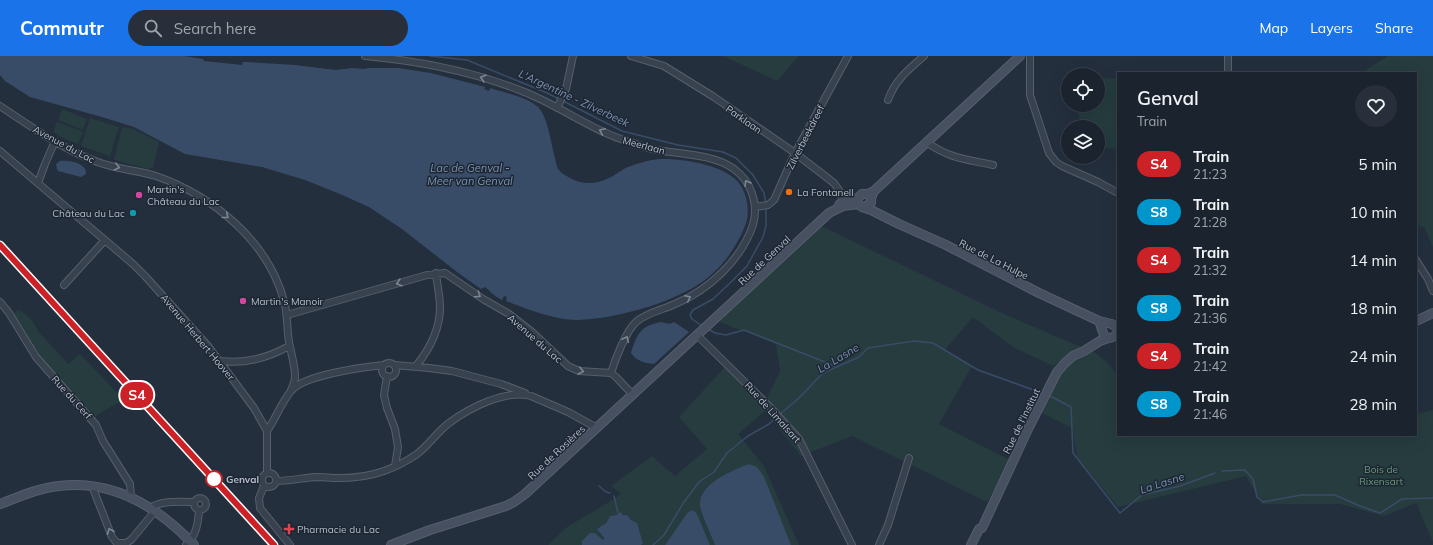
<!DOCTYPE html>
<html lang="en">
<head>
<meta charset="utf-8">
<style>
  body { margin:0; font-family:Mulish,sans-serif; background:#282f3a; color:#f1f3f6; height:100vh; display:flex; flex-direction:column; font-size:15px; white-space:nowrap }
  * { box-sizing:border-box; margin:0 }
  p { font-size:13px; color:#a0a4aa }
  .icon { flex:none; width:22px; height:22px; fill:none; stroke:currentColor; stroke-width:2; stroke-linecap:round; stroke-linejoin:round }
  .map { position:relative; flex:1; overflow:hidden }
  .drawer { position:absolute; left:1117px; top:16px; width:300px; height:364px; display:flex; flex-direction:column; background:#1b232e; border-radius:0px; box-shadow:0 4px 16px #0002,0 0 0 1px #39404a }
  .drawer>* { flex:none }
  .badge { padding:0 8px; border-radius:13px; font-size:14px; line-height:26px }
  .buttons { position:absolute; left:1061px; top:12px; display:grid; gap:8px }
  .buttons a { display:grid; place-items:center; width:44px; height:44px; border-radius:50%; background:#1b232e; box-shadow:0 4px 16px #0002,0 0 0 1px #39404a; font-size:20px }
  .map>.badge { position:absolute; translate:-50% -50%; box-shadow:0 0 0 2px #fff }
  .round { display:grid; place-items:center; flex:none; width:42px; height:42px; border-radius:21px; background:#282f3a }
  .overview { display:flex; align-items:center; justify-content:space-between; height:68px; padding:0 20px }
  h1 { font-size:19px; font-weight:600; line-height:30px }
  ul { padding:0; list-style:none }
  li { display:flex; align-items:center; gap:12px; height:48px; padding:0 20px }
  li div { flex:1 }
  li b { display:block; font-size:15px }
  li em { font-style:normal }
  li .badge { min-width:44px; font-weight:700; text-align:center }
  header { display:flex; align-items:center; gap:24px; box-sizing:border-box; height:56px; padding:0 20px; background:#1a73e8; color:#fff }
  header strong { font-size:19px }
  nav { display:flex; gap:22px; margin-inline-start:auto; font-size:14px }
  .search { width:280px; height:36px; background:#282f3a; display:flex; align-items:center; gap:10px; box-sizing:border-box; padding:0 14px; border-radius:22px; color:#a0a4aa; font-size:15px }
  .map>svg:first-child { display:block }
  .green { fill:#263c3f }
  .water { fill:#394c67 }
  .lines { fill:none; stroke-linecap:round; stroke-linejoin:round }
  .stream { stroke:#394c67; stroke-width:1.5 }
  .street-casing { stroke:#565f6c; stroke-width:8 }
  .secondary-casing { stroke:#565f6c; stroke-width:10 }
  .street { stroke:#38414e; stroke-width:6 }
  .secondary { stroke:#465061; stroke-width:8 }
  .rail { stroke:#5a6575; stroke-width:1.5; stroke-dasharray:4 4; stroke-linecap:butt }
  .oneway { stroke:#7c8592 }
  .line-casing { stroke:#fff; stroke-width:9 }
  .line { stroke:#cb2127; stroke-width:6 }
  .food-dot { fill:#e8710a; stroke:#1d2633; stroke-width:1.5 }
  .hotel-dot { fill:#d1479c; stroke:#1d2633; stroke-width:1.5 }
  .culture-dot { fill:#0f9aa8; stroke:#1d2633; stroke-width:1.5 }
  .stop-dot { fill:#fff; stroke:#cb2127; stroke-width:2 }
  .health-dot { fill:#e0444e; stroke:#1d2633; stroke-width:1.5 }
  .labels { text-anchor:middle; stroke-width:3; stroke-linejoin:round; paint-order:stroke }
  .street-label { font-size:10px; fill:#b4bcc9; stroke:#1d2633 }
  .poi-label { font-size:10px; fill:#b4bcc9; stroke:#1d2633; text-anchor:start }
  .park-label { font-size:10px; fill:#6b9a76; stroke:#1d2633 }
  .stop-label { font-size:10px; font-weight:bold; fill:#b4bcc9; stroke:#1d2633; text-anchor:start }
  .water-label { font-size:11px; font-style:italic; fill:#7c92b1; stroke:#1d2633 }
</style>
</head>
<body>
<header>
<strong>Commutr</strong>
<div class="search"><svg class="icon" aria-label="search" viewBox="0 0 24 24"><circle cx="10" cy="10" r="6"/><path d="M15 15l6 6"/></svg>Search here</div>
<nav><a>Map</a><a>Layers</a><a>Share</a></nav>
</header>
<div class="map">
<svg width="1433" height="489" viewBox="0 0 1433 489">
  <rect width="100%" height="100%" fill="#242f3e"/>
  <path class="green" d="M723,0h76l-22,25z
    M1388,0h45v191l-9,-20 -8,-2v-152h-55z
    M1098,20l4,2 16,1v70l-16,-1 -4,-4v-17h-14l-4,-7 -5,-15h23z
    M62,53l25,10 -4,11 -25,-10z
    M90,62l29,9 -9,29 -29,-10z
    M57,66l26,10 -5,12 -17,-7 -8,-5z
    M122,71l11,2 26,13 -6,25 -5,2 -34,-9z
    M815,167l189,91 77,33 -28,19 -40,-19 -40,-30 -28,33 27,16 -33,58 73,37 -25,41 -135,-66 -51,20 -36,-45 -27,23 26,32 35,79h-8l-9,-22 -66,-44c-5,5 -13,11 -15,17 -5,12 9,37 14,49h-5l-13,-31 -4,-4 -5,2 -23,33h-24l2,-2 -5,-17 -11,-11 -9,-2 -2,2h-4l-10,11v9l2,3 -1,2c-6,-5 -10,-10 -16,-3 -4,3 -5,3 -5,8h-34l19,-18 47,-28 7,-5 -10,-8 41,-30 23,20 32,-27 -28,-32 45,-49 43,30 13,-27 -4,-27 -59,-23z
    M18,254c8,2 17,13 20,21l30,33 12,-10 45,47c-9,1 -22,11 -31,16l-50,-55 -31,-48z
    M1091,294l15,11 12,14v60h298v-21l17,-4v132l-17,-39 -32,13 -44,-12h-78l-16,-28 -128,31 -41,-50 -5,-29 -32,-16 22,-41z"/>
  <path class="water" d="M0,0h184l19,3 1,2 38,4 1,-3h3l49,3 41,5 16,-2 12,1 4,-1h30l33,5 54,14 -1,2 5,2 1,-3c15,5 36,8 48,19 10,10 13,37 17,51 1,3 1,9 4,12 2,3 9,7 13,9 11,6 25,5 37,-1 7,-3 14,-10 22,-12 8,-3 19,-6 28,-7 21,-1 60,5 76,20 12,10 16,33 10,47 -7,17 -18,35 -32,47 -29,28 -97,46 -136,47 -22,0 -51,-11 -71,-19l1,-4 -3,-1 -2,4c-8,-4 -11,-8 -17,-13l-4,2 -20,-14 -59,-46 -33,-22 -29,-13 -35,-14 -43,-13 -77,-13 -51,-27 -32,-10 -72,-20 -25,-16 -5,-6z
    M60,105c9,-1 27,2 26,13l-5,3 -23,-6 -1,-2 -1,-5z
    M661,266l9,2 4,-2 15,10 -35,32c-10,-1 -17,-3 -23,-11 6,-19 9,-27 30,-31z
    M749,408l8,3 7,10 27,68h-76c-4,-10 -14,-30 -15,-40 -2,-21 33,-35 49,-41z
    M693,454l4,4 13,31h-45l23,-33z
    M621,456l2,3h4l4,5 6,3 6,20 -2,2h-59v-4l8,-8h5l8,7 1,-1v-1l-7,-9 9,-6 4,-7 6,-1z"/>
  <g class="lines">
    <path class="stream" d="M430,0l37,4 80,33 12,6
      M563,45l59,30 56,14 45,7 13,6 17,17 11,18 2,11
      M702,270l-10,-7 -2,-4 3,-5 20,-11 16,-15 18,-18 16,-29 3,-11v-18
      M708,273l7,4 11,2 18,-5 91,36
      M1048,339l23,12 2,46 47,60 22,-18 38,-9 35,-13
      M780,358l18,-15 25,-26 36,-16 9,-9 46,-7 19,2 45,27 64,23
      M1222,415l23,-1 8,9 4,18 6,5 38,-7h34l25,11 20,7 22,-14 31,-1
      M599,430l7,6 4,1
      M614,440l4,17
      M653,489l11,-10 20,-33 15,-20 15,-10 13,-19 21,-17 21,-12 8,-7"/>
    <defs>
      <path id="street" d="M365,0c55,5 111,16 162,37 36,15 66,38 103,49 9,3 17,6 26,8 23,4 58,4 78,19 17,12 25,35 19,56 -12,35 -44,65 -78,79 -13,6 -29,9 -39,18 -10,9 -21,38 -25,51
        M631,0l33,10 50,31 81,56 39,30 5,7 4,11
        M1030,0v39l19,58 7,9 6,4 36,16 20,11
        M1228,0v17
        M888,44c7,-20 21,-31 36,-44
        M0,50c30,20 61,42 95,55 19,8 41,9 61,15 57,20 112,65 128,125 3,10 3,22 4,33 1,14 7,29 7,42 0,5 -2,10 -4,14
        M557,52l9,-19 7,-33
        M926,86c25,17 39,17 67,23
        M0,95l133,113 12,12 63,70 46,62 13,23v41
        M38,127l7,-19 10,-23
        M755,151l13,-2 6,-5 21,-47 53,-97
        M1416,204l12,19 5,12
        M64,229l41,-45
        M0,246l9,11 27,44 60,68 7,16 27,43 1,13
        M287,259l140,-40 18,-2 38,26 26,15 23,18 36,34 11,5 32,2 5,4 17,18
        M697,279l73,72 29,32 53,106
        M220,305c24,3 48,-3 69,-15
        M382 314a7 7 0 1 1 14 0a7 7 0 1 1-14 0Z
        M394,309l35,3 23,3 49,13 24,9
        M416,310c13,-16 24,-36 24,-59 0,-11 -3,-23 -4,-34
        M387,320l-3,19 3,13 8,21 3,18 -3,19
        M267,375c9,-13 14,-28 24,-40 12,-16 73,-24 93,-26
        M262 424a7 7 0 1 1 14 0a7 7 0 1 1-14 0Z
        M276,425c13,0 26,-3 39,-4 8,0 16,1 25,1 15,0 30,-2 44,-7 11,-4 23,-10 33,-17 12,-9 20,-22 32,-31 20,-15 57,-34 82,-27l37,16 29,16
        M92,430l20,51 5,6h9l5,-3 24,-29
        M264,430l-5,12 1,10 30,37
        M194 448a6 6 0 1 1 12 0a6 6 0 1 1-12 0Z
        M151,452c8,-8 32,-6 43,-6
        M186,489c10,-9 12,-21 13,-34
        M879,489l9,-20 21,-67"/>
      <path id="secondary" d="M858,142l4,-4h5l7,-3 146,-135
        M858,148l4,3 9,3 28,14 47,21 93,48 60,28 13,3 6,5
        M839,149l4,-4 15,-3
        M865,151l6,-4v-5l3,-7
        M1099,265c5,11 3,24 19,13
        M1416,265l17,-8
        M0,448c19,-7 38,-16 59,-18 54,-7 99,21 135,59
        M391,489l39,-15 76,-24 8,-4 11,-8 304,-281 14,-7 15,-2
        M971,489l8,-16 3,-1 47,-101 28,-55 8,-9 8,-7 11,-5 16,-10 8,-3"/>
    </defs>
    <use href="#street" class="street-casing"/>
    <use href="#secondary" class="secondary-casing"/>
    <use href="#street" class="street"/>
    <use href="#secondary" class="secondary"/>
    <path class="rail" d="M0,189l46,52
      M139,342l110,120"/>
  </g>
  <defs><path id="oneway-chevron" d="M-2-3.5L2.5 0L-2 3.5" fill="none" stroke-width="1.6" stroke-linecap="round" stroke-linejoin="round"/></defs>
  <g class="oneway">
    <use href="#oneway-chevron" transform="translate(483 22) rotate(-164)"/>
    <use href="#oneway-chevron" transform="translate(602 75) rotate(-155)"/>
    <use href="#oneway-chevron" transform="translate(117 111) rotate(13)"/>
    <use href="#oneway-chevron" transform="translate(747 127) rotate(-120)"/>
    <use href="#oneway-chevron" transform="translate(226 160) rotate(38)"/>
    <use href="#oneway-chevron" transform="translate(399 227) rotate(164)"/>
    <use href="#oneway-chevron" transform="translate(478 239) rotate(34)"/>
    <use href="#oneway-chevron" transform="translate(688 242) rotate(-26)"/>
    <use href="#oneway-chevron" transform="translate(626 283) rotate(-65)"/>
    <use href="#oneway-chevron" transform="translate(581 315) rotate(13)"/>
    <use href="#oneway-chevron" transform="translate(110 475) rotate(-112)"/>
  </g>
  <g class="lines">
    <defs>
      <path id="line" d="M0,189l274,300"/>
    </defs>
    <use href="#line" class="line-casing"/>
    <use href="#line" class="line"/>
  </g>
  <circle class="food-dot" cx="789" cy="136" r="4"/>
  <g class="hotel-dot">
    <circle cx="139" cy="139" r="4"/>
    <circle cx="243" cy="245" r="4"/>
  </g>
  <circle class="culture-dot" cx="133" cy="157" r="4"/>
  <circle class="stop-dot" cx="214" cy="423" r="8"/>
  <path class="health-dot" d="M287 467h4v4h4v4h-4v4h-4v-4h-4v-4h4z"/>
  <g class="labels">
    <g class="street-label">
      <text transform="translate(744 63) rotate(35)" y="4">Parklaan</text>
      <text transform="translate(805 81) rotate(-63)" y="4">Zilverbeekdreef</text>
      <text transform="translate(64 88) rotate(28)" y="4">Avenue du Lac</text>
      <text transform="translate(644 89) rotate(15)" y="4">Meerlaan</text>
      <text transform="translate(994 203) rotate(27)" y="4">Rue de La Hulpe</text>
      <text transform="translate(764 204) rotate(-43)" y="4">Rue de Genval</text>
      <text transform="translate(198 281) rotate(50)" y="4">Avenue Herbert Hoover</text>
      <text transform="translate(535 282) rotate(41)" y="4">Avenue du Lac</text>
      <text transform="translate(72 341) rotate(48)" y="4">Rue du Cerf</text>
      <text transform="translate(773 356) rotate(48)" y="4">Rue de Limalsart</text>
      <text transform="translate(1021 365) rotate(-64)" y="4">Rue de l'Institut</text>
      <text transform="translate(556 396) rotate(-43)" y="4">Rue de Rosières</text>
    </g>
    <g class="poi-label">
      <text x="147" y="137">Martin's<tspan x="147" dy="12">Château du Lac</tspan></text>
      <text x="797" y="140">La Fontanell</text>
      <text x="125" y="161" text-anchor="end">Château du Lac</text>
      <text x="251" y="249">Martin's Manoir</text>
      <text x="297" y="477">Pharmacie du Lac</text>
    </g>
    <g class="park-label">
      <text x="1381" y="417">Bois de<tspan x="1381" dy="12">Rixensart</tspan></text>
    </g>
    <g class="stop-label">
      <text x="226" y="427">Genval</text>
    </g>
    <g class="water-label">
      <text transform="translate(574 42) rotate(25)" y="4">L'Argentine - Zilverbeek</text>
      <text x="470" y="116">Lac de Genval -<tspan x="470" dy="13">Meer van Genval</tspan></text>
      <text transform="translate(838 302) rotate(-31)" y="4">La Lasne</text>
      <text transform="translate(1162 427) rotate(-18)" y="4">La Lasne</text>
    </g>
  </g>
</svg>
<div class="buttons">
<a><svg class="icon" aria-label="locate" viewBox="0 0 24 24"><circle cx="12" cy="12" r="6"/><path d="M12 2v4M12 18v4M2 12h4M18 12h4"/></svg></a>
<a><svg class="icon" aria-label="layers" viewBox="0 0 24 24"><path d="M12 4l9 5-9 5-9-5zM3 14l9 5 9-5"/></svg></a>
</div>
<b class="badge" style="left:137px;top:339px;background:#cb2127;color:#fff">S4</b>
<section class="drawer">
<div class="overview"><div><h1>Genval</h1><p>Train</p></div><a class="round"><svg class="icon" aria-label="heart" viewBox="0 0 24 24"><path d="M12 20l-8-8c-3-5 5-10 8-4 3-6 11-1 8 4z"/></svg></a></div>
<ul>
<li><span class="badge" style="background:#cb2127;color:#fff">S4</span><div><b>Train</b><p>21:23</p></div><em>5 min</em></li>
<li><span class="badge" style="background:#0096cb;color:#fff">S8</span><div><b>Train</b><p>21:28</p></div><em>10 min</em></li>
<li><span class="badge" style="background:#cb2127;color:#fff">S4</span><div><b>Train</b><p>21:32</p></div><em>14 min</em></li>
<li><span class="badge" style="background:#0096cb;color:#fff">S8</span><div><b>Train</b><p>21:36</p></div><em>18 min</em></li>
<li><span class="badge" style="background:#cb2127;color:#fff">S4</span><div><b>Train</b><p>21:42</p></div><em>24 min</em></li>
<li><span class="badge" style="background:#0096cb;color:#fff">S8</span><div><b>Train</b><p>21:46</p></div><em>28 min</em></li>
</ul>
</section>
</div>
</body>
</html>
